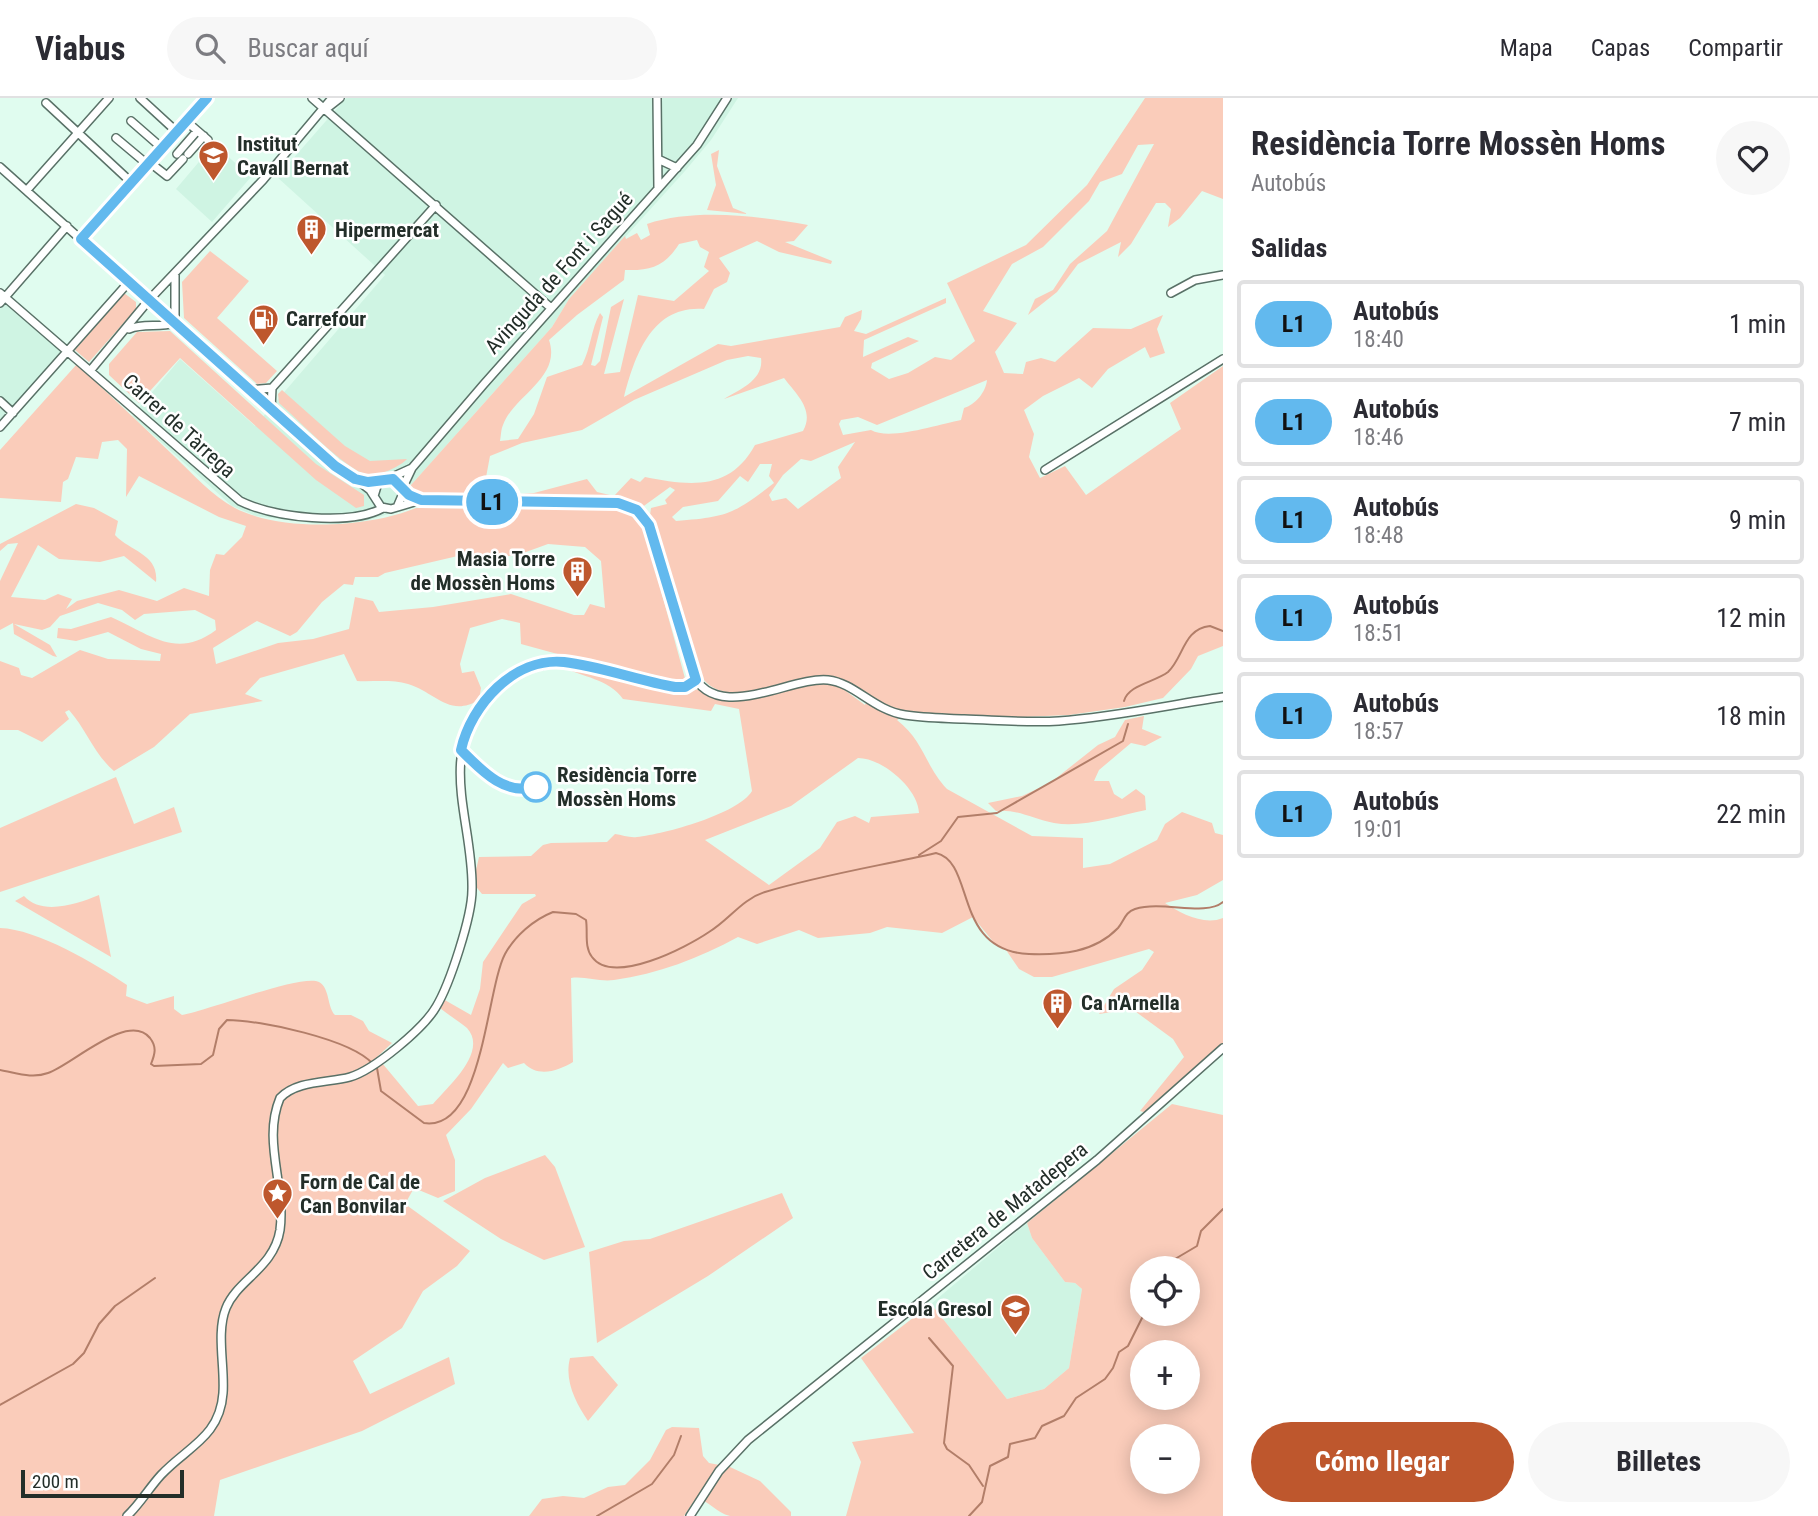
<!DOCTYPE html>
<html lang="es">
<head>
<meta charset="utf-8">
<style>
  body { margin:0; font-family:"Roboto Condensed",sans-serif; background:#f7f7f7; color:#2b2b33; height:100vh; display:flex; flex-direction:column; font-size:26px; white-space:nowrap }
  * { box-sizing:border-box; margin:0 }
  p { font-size:23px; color:#7c7c81 }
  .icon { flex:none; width:38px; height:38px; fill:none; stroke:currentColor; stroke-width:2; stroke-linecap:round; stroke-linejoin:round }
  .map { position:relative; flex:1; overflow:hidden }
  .side { display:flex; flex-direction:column; background:#fff; width:595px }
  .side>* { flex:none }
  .badge { padding:0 14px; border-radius:23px; font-size:24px; line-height:46px }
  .fabs { position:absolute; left:1130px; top:1158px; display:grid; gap:14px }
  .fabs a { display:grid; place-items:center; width:70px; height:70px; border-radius:50%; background:#fff; box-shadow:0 4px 18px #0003; font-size:35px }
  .scale { position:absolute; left:21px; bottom:18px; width:163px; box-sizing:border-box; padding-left:7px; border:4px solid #232e29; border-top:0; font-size:19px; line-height:24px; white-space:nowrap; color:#232e29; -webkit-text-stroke:5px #fff; paint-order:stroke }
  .map>.badge { position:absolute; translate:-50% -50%; box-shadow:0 0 0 4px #fff }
  h2 { padding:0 28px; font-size:26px; line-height:63px }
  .round { display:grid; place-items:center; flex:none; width:74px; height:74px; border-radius:37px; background:#f7f7f7 }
  .head { display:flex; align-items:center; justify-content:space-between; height:119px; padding:0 28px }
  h1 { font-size:33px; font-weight:700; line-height:52px }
  .button { display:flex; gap:14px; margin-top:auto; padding:14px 28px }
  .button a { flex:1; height:80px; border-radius:42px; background:#be572d; color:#fff; font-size:28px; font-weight:700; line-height:80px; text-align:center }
  .button a+a { background:#f7f7f7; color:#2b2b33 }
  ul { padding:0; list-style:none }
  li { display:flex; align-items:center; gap:21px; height:88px; margin:0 14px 10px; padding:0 14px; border:4px solid #e1e1e2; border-radius:7px }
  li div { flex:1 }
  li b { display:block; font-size:26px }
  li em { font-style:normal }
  li .badge { min-width:77px; font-weight:700; text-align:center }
  header { display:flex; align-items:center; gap:42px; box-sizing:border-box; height:98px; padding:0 35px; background:#fff; border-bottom:2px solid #e1e1e2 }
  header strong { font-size:33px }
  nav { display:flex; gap:38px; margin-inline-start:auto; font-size:24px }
  .search { width:490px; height:63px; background:#f7f7f7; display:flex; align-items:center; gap:18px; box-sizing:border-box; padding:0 24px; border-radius:38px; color:#7c7c81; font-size:26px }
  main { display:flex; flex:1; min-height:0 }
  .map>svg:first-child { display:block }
  .built { fill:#cff4e3 }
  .green { fill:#faccba; fill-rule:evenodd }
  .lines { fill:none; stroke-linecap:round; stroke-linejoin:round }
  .stream { stroke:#b27e69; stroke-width:2 }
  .minor-casing { stroke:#597167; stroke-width:10 }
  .minor { stroke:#fff; stroke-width:7 }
  .line-casing { stroke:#fff; stroke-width:16 }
  .line { stroke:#62b9ee; stroke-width:10 }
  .stop-dot { fill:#fff; stroke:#62b9ee; stroke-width:3.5 }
  .labels { text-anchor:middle; stroke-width:5; stroke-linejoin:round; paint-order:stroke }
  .poi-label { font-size:21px; font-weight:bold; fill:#232e29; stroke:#fff; text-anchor:start }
  .street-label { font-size:21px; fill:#232e29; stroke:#fff }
  .stop-label { font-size:21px; font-weight:bold; fill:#232e29; stroke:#fff; text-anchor:start }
</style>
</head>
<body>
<header>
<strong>Viabus</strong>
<div class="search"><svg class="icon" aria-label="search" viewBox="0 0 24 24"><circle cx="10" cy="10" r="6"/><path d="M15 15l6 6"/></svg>Buscar aquí</div>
<nav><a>Mapa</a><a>Capas</a><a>Compartir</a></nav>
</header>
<main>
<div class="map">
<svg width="1223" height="1418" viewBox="0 0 1223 1418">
  <rect width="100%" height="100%" fill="#e0fcef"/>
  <path class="built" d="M346,0h392l-27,42 -26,31 -116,128 -17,28 -141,158 4,21 -56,17 -42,1 -61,-8 -24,-10 -100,-90 48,-57 75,67 130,-151 -108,-98z
    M214,46l37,33 -39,45 -36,-33z
    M0,196l63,56 -63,71z
    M1027,1125l5,15 33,44 10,1 7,6 -13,79 -25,21 -37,10 -76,-95z"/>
  <path class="green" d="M1145,0h78v101l-21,-8 -22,27 -12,9 3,-18 -6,-6h-9l-25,41 -13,13 3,-15 -43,22 -21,28 -29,23 7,-16 18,-9 17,-26 37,-33 47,-87 -16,1 -16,29 -22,8 -11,19 -46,46 -31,17 -29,47 34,12 -22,29 9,21 19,1 3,-12 15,-4 14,4 38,-34 38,1 32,-14 -6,14 8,24 -15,5 -5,-11 -37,22 -16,19 -13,-10 -36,18 -19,14 10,24 -5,23 11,21 25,-12 21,29 95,-66 -11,-26 53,-37v280l-25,10 -7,13 -28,29 -38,9 -56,8 -71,3 -91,-5 -10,7c27,21 28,46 50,69l85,47 51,2v30l27,-4 47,-24 8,-16 17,-12 30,11 3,10 8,2v45l-26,15 -32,8c15,10 39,23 58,15v127l-76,68 -7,-2 44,-54 -11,-18 -41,-30 -33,5 15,-25 28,-19 12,-18 -5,-3 -97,28h-18l-15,-8 -13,-19 -11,-6 -22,-27 -31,16 -55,-6 -17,6 -52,5 -19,-8 -42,14 -19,-7c-39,21 -80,37 -124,43 -15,2 -29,-4 -43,-2l2,84c-15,9 -35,16 -49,1l-16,5 -5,-5 -32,46 -25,26 9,25v31l-17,7 -24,-10 -9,16 65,47 -13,15 -34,25 -21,37 -49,33 17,33 79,-37 6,27 -93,47 -142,49 -6,36h-214v-588c37,1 96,36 127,57l-1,11 21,8 27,-8v13l8,6c25,-4 121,-42 137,-33 11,6 8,25 16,33h16l12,6 6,10 23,12 -15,14 41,49 15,-2c13,-16 56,-52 34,-76 -8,-7 -19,-13 -27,-20l3,-9 28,16 9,-26 3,-27 39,-58 14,-8 -1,-2h-53l-9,-11 6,-26 52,-1 12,-11 8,-2 56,-1 8,-8c7,1 15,4 22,3 28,-3 101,-23 115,-46l-13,-82 -24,-5 -4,7 -88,-12c-15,-21 -40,-21 -62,-33l124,25 7,-4c45,25 88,-2 135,-4l12,3 26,19 3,-7c-11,-9 -22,-18 -36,-21 -36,-7 -100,37 -129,2 -23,-27 -40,-126 -53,-164l1,-7 16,-4 -2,-4 10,-10 -5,-3 -29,21 -9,-7 -18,-3 -194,-3 -8,-3 -1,-7 141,-158 17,-28 56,-63 1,3 11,-6 4,7 9,-5 -3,-11c48,-16 112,-8 161,1l-14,16 -9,1 47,19 -1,3 -52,-12 -22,-11 -38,17 11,15 -3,9 -13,7 -10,20c-52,-4 -69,46 -80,88l94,-53 13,2 109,-19 5,-10 17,-7 -1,9 -7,12 12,3 80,-36v5l-82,37 -1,17 45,-20 11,4 -47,22 -1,5 18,11 19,-6 27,-16 16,3 24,-19 -28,-58 79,-38 61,-60zM697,142l3,7 9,5 -5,15 5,4 -35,30 -36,-6 -18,77 -16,2 20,-75 -13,8 -11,54 -5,5 -4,-1 12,-48 -3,-4c-9,16 -9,35 -18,52l-35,12 -13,37 -16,25 -18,2c1,-5 1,-12 3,-16 10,-29 59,-47 46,-85l28,-25 47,-35 1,-10c26,1 40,-4 54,-26zM748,258l13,2c3,22 -21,31 -37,41l60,-21c12,16 31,32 19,53l-48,14c-25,46 -65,41 -110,32l-5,5 -9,-4 -17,18 -17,-4 -10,-13 -53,14 -38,3 -12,-8 6,-32 32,-13 60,-13 52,-30 93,-40zM987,282c-1,12 -12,25 -23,28l-3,12c-22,4 -71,21 -90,10l-28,5 -4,-11 2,-4 17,-3 19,8zM855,344l-17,25 3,11 -43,31 -12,-11 -14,3 -3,-6 14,-20 18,-16 10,2zM760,366h12l-3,12 5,7c-41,32 -48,34 -98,38l-4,-4 11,-10 35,-6 22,-25 8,6zM858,660c24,0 60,30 61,55l-48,4 -2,6 -14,-7 -18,6 -17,26 -51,37 -64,-45 86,-34z
    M719,52l-2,16 16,42 15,6 -41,-4 9,-25 -5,-31z
    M210,153l39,30 -32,37 60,53 -11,12 -9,1 -73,-66 -2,-36z
    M124,195l12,9v7l-47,53 -14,-12z
    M170,233l146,133 48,31v11l-8,2 -40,-28 -136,-122 -41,45 -30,-28v-11l28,-32z
    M77,266c32,31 65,61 97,92 19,18 38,40 61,52 48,25 136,19 181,0l198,1 19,6 10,10 43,157 -92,-18 -73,-20 -1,-21 -18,-4 -32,9 -10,36 2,9 12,-2 7,17 -2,12c-30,18 -44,-8 -71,-16 -16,-5 -36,-2 -51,-3l-13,-27 -84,24 -15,16 18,7 -73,13 -36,33 -40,24c-20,-17 -28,-42 -45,-61l-4,2 4,7 -27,23 -24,-12h-18v-69l19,7 2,7 11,3 48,-28 28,9 52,2 1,-7 -20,-5 -33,-17 -32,9 -19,-3 1,-10 13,1 40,-12c39,17 65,43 105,13l-1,-10 -20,-10 -51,4 -9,6 -13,-10 -24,-7 -38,13 -10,11 -8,3 -28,-6 36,21 7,12 -4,-1 -39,-22 -1,-11 -13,7v-49l18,-38 -10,1 -8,7v-7l76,-40 18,4 24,13 -3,14c16,17 44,19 41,47l-32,-26 -24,6 -41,-3 -21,-14 -27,52 34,3 13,-6 14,5 -6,10 11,-8 42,-11 38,11 27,-13 25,8 1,-26 6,-16 8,1 18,-18 4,-11 -27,-9 -80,-41 -13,21 1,-48 -9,-9 -16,2 -4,17 -22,-2 -8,22 -5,3 -2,20 -61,-4v-48zM548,446l37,3 16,14 4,47 -15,-4 -6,11h-10l-63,-21 -78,13 -54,5 -6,-11 -18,-4 -6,32 -36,10 -35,4 -62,21 -3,-16 44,-27 33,15 7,-4 25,-30 22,-18 9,1 2,-8h23l7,-4 77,-18 53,1z
    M282,292l63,56 25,15 37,-2c-6,7 -29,18 -39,16 -24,-6 -68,-54 -89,-72l-1,-9z
    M1144,618l-2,13 20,8 -17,9 -14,-3 -32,27 -5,11h15l5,13 8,5 14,-10 9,7 1,14c-29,6 -63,18 -92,13 -22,-4 -36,-14 -58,-12l-8,-8 34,-7 28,-13 48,-38 17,-8 10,-17z
    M116,679l18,47 40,-17 8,25 -182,60v-64z
    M99,797l12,62 -96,-56 9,-5c18,20 53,8 75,-1z
    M1172,1006l51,11v401h-377l15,-54 -9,-20 62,-9 -53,-75 70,-54 76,95 37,-10 25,-21 13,-79 -7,-6 -10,-1 -33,-44 -5,-15zM1143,1171h45v45h-45zM1143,1255h45v45h-45zM1143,1339h45v45h-45z
    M545,1057l10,12 30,80 -41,13 -43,-21 -58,-38 42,-23z
    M782,1095l11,25 -85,58 -111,67 -8,-91 35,-11 26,-2z
    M593,1258l25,29 -30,36c-12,-18 -24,-40 -18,-63z
    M672,1329l27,1 4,28 6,7 21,4 30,14 31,31v4c-19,0 -43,0 -61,0 -14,-3 -20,-15 -34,-18l-12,18h-155l13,-17 21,-3 21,2 24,-11 17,-2 25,-25 16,-30z"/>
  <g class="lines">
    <path class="stream" d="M1124,603c4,-16 31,-19 44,-29 16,-15 15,-43 42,-46l13,5
      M919,757l22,-14 17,-24 39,-4 126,-72 5,-17
      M377,970l4,23 43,32c59,9 62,-133 81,-169 10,-18 28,-34 48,-42l23,2 10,6c2,12 -2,27 6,37 21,29 95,-10 117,-25 20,-12 33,-33 56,-40 56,-17 114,-26 171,-39 40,9 16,98 93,101 32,1 65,-1 89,-26 6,-7 7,-16 17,-19 28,-9 70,8 88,-7
      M0,972c17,3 32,9 48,3 24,-8 80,-62 102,-35 7,9 5,16 1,26l3,2 47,-2 12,-9 6,-26 8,-9c33,0 124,19 146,44
      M1170,1171l5,-10 22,-13 4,-15 22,-22
      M929,1240l24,28 -9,77 3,6 22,16 14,21
      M0,1307l73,-41 11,-11 15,-29 16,-18 40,-28
      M597,1418l55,-32 22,-29 7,-19
      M969,1418l13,-14 8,-36 18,-9 2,-13 25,-6 7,-12 22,-10 12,-18 29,-19 8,-11 6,-16 9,-6 16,-32"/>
    <defs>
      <path id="minor" d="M140,0l37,34
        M312,0l239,210
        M657,0l1,90
        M46,5l86,80
        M326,11l14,-11
        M131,23l31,27
        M186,23l22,19
        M116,40l31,26 6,1 14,11 16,-17
        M177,56l20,-23
        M188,56l16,-18
        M660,62l17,8
        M0,69l298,267 72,56 11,17 10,2 30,-9 191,3 25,7 14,20 40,141c24,55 99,5 137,9 27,3 45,30 77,35 19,3 39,3 59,4 32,1 63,4 95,2 55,-4 110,-16 164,-24
        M27,92l82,-92
        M81,141l126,-141
        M0,195l240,208c35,17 110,25 143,7
        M1171,195l24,-13 28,-5
        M0,205l67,-77
        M175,225v-48
        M129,231c15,-6 30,-1 46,-6
        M90,273l59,-71 114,-120 69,-82
        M250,292l22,-2
        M0,303l13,12
        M271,311l1,-21 164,-183
        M0,329l128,-144
        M1045,372l178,-111
        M390,380l22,-10
        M403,389l9,-19 72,-84 213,-239 30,-47
        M374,398l4,-13 15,-4 11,12 -6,14
        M127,1418c13,-12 22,-28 34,-41 26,-28 59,-38 62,-82 2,-27 -7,-60 3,-85 11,-28 48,-40 54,-78 6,-45 -18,-89 0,-132 17,-18 49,-15 70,-21 24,-7 74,-49 86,-70 14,-23 36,-91 36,-117 2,-65 -35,-132 13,-189 20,-26 46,-36 78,-39l112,25h10l11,-7
        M690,1418l29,-45 29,-31 349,-280 126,-112"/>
    </defs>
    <use href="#minor" class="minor-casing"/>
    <use href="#minor" class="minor"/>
  </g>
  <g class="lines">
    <defs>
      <path id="line" d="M207,0l-126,141 254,227 20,13 13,3 25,-3 16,16 12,5 197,3 19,7 12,15 47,155 -11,7h-10c-36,-6 -75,-21 -111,-25 -50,-5 -93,43 -103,88 21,21 44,46 75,37"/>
    </defs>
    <use href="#line" class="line-casing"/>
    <use href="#line" class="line"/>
  </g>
  <defs>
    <symbol id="school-pin" viewBox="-11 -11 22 30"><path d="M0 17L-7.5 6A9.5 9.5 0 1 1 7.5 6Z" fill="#be572d" stroke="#fff"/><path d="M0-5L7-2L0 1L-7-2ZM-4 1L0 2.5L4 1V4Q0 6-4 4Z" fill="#fff"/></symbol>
    <symbol id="building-pin" viewBox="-11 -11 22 30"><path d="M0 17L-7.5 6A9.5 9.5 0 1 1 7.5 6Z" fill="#be572d" stroke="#fff"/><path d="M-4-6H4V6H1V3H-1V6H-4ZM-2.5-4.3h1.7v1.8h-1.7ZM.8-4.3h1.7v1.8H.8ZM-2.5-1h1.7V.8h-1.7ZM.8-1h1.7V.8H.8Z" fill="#fff"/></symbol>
    <symbol id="fuel-pin" viewBox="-11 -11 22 30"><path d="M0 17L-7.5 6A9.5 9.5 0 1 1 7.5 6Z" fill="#be572d" stroke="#fff"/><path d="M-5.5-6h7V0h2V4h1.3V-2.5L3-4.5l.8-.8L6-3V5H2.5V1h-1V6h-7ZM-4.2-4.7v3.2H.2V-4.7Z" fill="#fff"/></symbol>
    <symbol id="sight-pin" viewBox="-11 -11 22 30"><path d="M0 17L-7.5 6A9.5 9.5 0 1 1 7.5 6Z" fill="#be572d" stroke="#fff"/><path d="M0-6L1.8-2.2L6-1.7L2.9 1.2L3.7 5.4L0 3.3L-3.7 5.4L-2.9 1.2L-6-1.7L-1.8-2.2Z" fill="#fff"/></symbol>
  </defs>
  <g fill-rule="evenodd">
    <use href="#school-pin" x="196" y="40" width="35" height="47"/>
    <use href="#building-pin" x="294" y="114" width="35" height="47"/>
    <use href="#fuel-pin" x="246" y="204" width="35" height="47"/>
    <use href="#building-pin" x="560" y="456" width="35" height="47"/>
    <use href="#building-pin" x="1040" y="888" width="35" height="47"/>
    <use href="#sight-pin" x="260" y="1078" width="35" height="47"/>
    <use href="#school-pin" x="998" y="1194" width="35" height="47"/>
  </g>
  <circle class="stop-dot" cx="536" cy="689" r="14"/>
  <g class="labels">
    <g class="poi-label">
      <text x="237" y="53">Institut<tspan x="237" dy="24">Cavall Bernat</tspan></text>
      <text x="335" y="139">Hipermercat</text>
      <text x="286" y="228">Carrefour</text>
      <text x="555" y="468" text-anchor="end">Masia Torre<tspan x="555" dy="24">de Mossèn Homs</tspan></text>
      <text x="1081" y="912">Ca n'Arnella</text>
      <text x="300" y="1091">Forn de Cal de<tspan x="300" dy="24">Can Bonvilar</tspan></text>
      <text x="992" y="1218" text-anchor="end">Escola Gresol</text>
    </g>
    <g class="street-label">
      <text transform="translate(559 175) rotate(-48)" y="7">Avinguda de Font i Sagué</text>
      <text transform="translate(179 328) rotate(42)" y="7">Carrer de Tàrrega</text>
      <text transform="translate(1005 1113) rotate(-39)" y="7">Carretera de Matadepera</text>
    </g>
    <g class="stop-label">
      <text x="557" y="684">Residència Torre<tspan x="557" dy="24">Mossèn Homs</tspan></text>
    </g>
  </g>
</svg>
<div class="fabs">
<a><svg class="icon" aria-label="locate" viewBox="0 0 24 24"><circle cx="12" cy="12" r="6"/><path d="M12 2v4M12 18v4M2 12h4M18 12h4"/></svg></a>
<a>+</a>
<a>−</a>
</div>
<div class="scale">200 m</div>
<b class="badge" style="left:492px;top:404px;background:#62b9ee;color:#111">L1</b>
</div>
<section class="side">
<div class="head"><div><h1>Residència Torre Mossèn Homs</h1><p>Autobús</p></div><a class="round"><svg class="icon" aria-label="heart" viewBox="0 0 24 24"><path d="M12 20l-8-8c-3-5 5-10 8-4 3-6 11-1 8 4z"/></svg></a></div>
<h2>Salidas</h2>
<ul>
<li><span class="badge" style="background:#62b9ee;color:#111">L1</span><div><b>Autobús</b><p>18:40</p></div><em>1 min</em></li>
<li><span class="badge" style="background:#62b9ee;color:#111">L1</span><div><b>Autobús</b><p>18:46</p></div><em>7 min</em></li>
<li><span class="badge" style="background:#62b9ee;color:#111">L1</span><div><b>Autobús</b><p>18:48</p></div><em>9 min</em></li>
<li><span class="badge" style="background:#62b9ee;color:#111">L1</span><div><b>Autobús</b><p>18:51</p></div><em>12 min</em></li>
<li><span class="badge" style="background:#62b9ee;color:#111">L1</span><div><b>Autobús</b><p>18:57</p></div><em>18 min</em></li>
<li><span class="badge" style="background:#62b9ee;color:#111">L1</span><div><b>Autobús</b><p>19:01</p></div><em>22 min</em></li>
</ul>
<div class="button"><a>Cómo llegar</a><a>Billetes</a></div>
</section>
</main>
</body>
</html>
